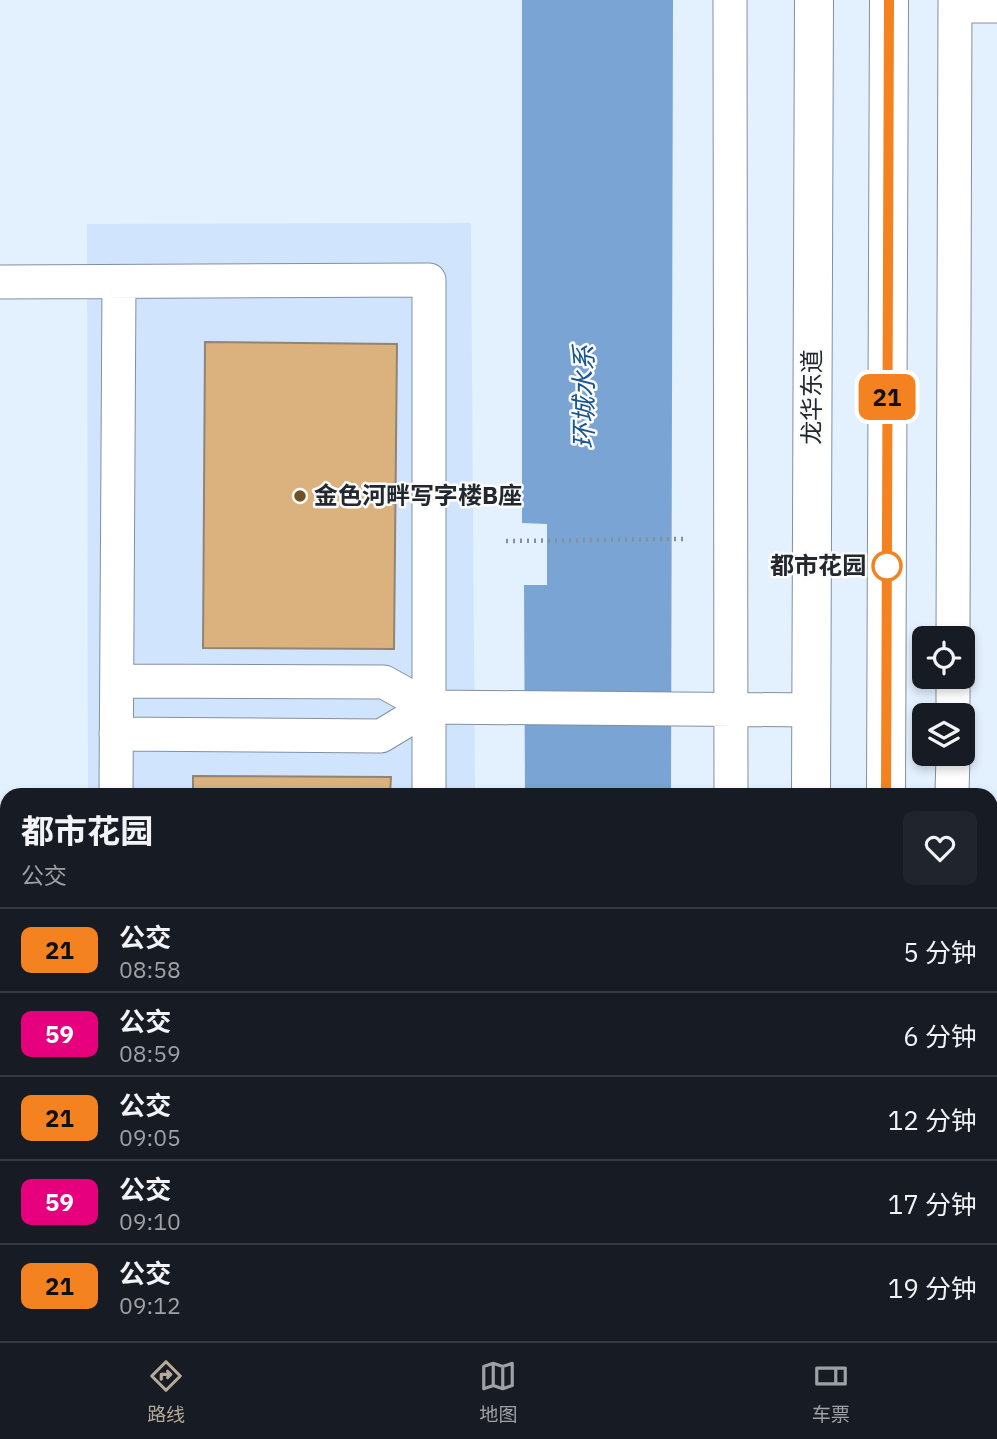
<!DOCTYPE html>
<html lang="zh">
<head>
<meta charset="utf-8">
<style>
  body { margin:0; font-family:"IBM Plex Sans","Noto Sans SC",sans-serif; background:#20242c; color:#f1f3f6; height:100vh; display:flex; flex-direction:column; font-size:26px; white-space:nowrap }
  * { box-sizing:border-box; margin:0 }
  p { font-size:23px; color:#9ea1a6 }
  .icon { flex:none; width:38px; height:38px; fill:none; stroke:currentColor; stroke-width:2; stroke-linecap:round; stroke-linejoin:round }
  .map { position:relative; flex:1; overflow:hidden }
  .panel { position:absolute; left:0px; top:788px; width:998px; height:555px; display:flex; flex-direction:column; background:#171b24; border-radius:21px 21px 0 0; box-shadow:0 4px 10px #0003 }
  .panel>* { flex:none }
  .badge { padding:0 14px; border-radius:10px; font-size:24px; line-height:46px }
  .tools { position:absolute; left:912px; top:626px; display:grid; gap:14px }
  .tools a { display:grid; place-items:center; width:63px; height:63px; border-radius:10px; background:#171b24; box-shadow:0 4px 10px #0003; font-size:35px }
  .map>.badge { position:absolute; translate:-50% -50%; box-shadow:0 0 0 4px #fff }
  .round { display:grid; place-items:center; flex:none; width:74px; height:74px; border-radius:10px; background:#20242c }
  .head { display:flex; align-items:center; justify-content:space-between; height:119px; padding:0 21px }
  h1 { font-size:33px; font-weight:700; line-height:52px }
  ul { padding:0; list-style:none }
  li { display:flex; align-items:center; gap:21px; height:84px; padding:0 21px; border-top:2px solid #363941 }
  li div { flex:1 }
  li b { display:block; font-size:26px }
  li em { font-style:normal }
  li .badge { min-width:77px; font-weight:700; text-align:center }
  .menu { display:flex; justify-content:space-around; align-items:center; height:98px; border-top:2px solid #363941; background:#171b24; font-size:19px; color:#9ea1a6 }
  .menu a { display:grid; justify-items:center; gap:4px }
  .menu .selected { color:#b6aa98 }
  .map>svg:first-child { display:block }
  .built { fill:#d0e5fd }
  .water { fill:#79a4d3 }
  .building { fill:#dbb27d; stroke:#918473; stroke-width:2 }
  .lines { fill:none; stroke-linecap:round; stroke-linejoin:round }
  .lane-casing { stroke:#8290a1; stroke-width:18 }
  .street-casing { stroke:#8290a1; stroke-width:35 }
  .secondary-casing { stroke:#8290a1; stroke-width:40 }
  .primary-casing { stroke:#8290a1; stroke-width:40 }
  .path { stroke:#86909a; stroke-width:4.5; stroke-dasharray:2 5; stroke-linecap:butt }
  .lane { stroke:#fff; stroke-width:16 }
  .street { stroke:#fff; stroke-width:33 }
  .secondary { stroke:#fff; stroke-width:38 }
  .primary { stroke:#fff; stroke-width:38 }
  .line-casing { stroke:#fff; stroke-width:16 }
  .line { stroke:#f58220; stroke-width:10 }
  .poi-dot { fill:#6f5126; stroke:#fbfbfb; stroke-width:2.5 }
  .stop-dot { fill:#fff; stroke:#f58220; stroke-width:3.5 }
  .labels { text-anchor:middle; stroke-width:5; stroke-linejoin:round; paint-order:stroke }
  .street-label { font-size:24px; fill:#22282e; stroke:#fbfbfb }
  .poi-label { font-size:24px; font-weight:bold; fill:#22282e; stroke:#fbfbfb; text-anchor:start }
  .stop-label { font-size:24px; font-weight:bold; fill:#22282e; stroke:#fbfbfb; text-anchor:end }
  .water-label { font-size:26px; font-style:italic; fill:#195690; stroke:#fbfbfb }
</style>
</head>
<body>
<div class="map">
<svg width="997" height="1341" viewBox="0 0 997 1341">
  <rect width="100%" height="100%" fill="#e3f0fe"/>
  <path class="built" d="M471,223l4,571h-387l-1,-570z
    M0,1241h7v94h461v6h-468z"/>
  <path class="water" d="M522,0h151l-2,794h-146l-1,-209h23v-61l-25,-1z
    M528,1335h142v6h-142z"/>
  <path class="building" d="M205,342l192,2 -3,305 -191,-1z
    M193,776l198,1 -1,17h-197z
    M0,1317h7v18h273v6h-280z"/>
  <g class="lines">
    <defs>
      <path id="lane" d="M353,1341v-6
        M427,1341v-6"/>
      <path id="street" d="M730,0l1,794
        M955,6h42
        M0,282l429,-2v514
        M953,639l2,-639
        M117,681l267,1 45,25 382,3
        M953,716v-39
        M116,734l265,2 48,-29
        M116,794l3,-511
        M952,794l1,-40
        M990,1180h7
        M735,1335v6
        M952,1335v6"/>
      <path id="secondary" d="M0,1183h7"/>
      <path id="primary" d="M811,794l3,-794
        M886,794l3,-794
        M811,1335v6
        M885,1335v6"/>
    </defs>
    <use href="#lane" class="lane-casing"/>
    <use href="#street" class="street-casing"/>
    <use href="#secondary" class="secondary-casing"/>
    <use href="#primary" class="primary-casing"/>
    <path class="path" d="M506,541l177,-2"/>
    <use href="#lane" class="lane"/>
    <use href="#street" class="street"/>
    <use href="#secondary" class="secondary"/>
    <use href="#primary" class="primary"/>
  </g>
  <g class="lines">
    <defs>
      <path id="line" d="M886,794l3,-794"/>
    </defs>
    <use href="#line" class="line-casing"/>
    <use href="#line" class="line"/>
  </g>
  <circle class="poi-dot" cx="300" cy="496" r="7"/>
  <circle class="stop-dot" cx="887" cy="566" r="14"/>
  <g class="labels">
    <g class="street-label">
      <text transform="translate(812 397) rotate(-90)" y="8">龙华东道</text>
    </g>
    <g class="poi-label">
      <text x="314" y="504">金色河畔写字楼B座</text>
    </g>
    <g class="stop-label">
      <text x="866" y="574">都市花园</text>
    </g>
    <g class="water-label">
      <text transform="translate(584 397) rotate(-90)" y="9">环城水系</text>
    </g>
  </g>
</svg>
<div class="tools">
<a><svg class="icon" aria-label="locate" viewBox="0 0 24 24"><circle cx="12" cy="12" r="6"/><path d="M12 2v4M12 18v4M2 12h4M18 12h4"/></svg></a>
<a><svg class="icon" aria-label="layers" viewBox="0 0 24 24"><path d="M12 4l9 5-9 5-9-5zM3 14l9 5 9-5"/></svg></a>
</div>
<b class="badge" style="left:887px;top:397px;background:#f58220;color:#111">21</b>
<section class="panel">
<div class="head"><div><h1>都市花园</h1><p>公交</p></div><a class="round"><svg class="icon" aria-label="heart" viewBox="0 0 24 24"><path d="M12 20l-8-8c-3-5 5-10 8-4 3-6 11-1 8 4z"/></svg></a></div>
<ul>
<li><span class="badge" style="background:#f58220;color:#111">21</span><div><b>公交</b><p>08:58</p></div><em>5 分钟</em></li>
<li><span class="badge" style="background:#e6007e;color:#fff">59</span><div><b>公交</b><p>08:59</p></div><em>6 分钟</em></li>
<li><span class="badge" style="background:#f58220;color:#111">21</span><div><b>公交</b><p>09:05</p></div><em>12 分钟</em></li>
<li><span class="badge" style="background:#e6007e;color:#fff">59</span><div><b>公交</b><p>09:10</p></div><em>17 分钟</em></li>
<li><span class="badge" style="background:#f58220;color:#111">21</span><div><b>公交</b><p>09:12</p></div><em>19 分钟</em></li>
</ul>
</section>
</div>
<nav class="menu">
<a class="selected"><svg class="icon" aria-label="directions" viewBox="0 0 24 24"><path d="M12 3l9 9-9 9-9-9zM9 14v-3h6M13 9l2 2-2 2"/></svg>路线</a>
<a><svg class="icon" aria-label="map" viewBox="0 0 24 24"><path d="M3 6l6-2 6 2 6-2v14l-6 2-6-2-6 2zM9 4v14M15 6v14"/></svg>地图</a>
<a><svg class="icon" aria-label="tickets" viewBox="0 0 24 24"><path d="M3 7h18v10H3zM15 7v10"/></svg>车票</a>
</nav>
</body>
</html>
